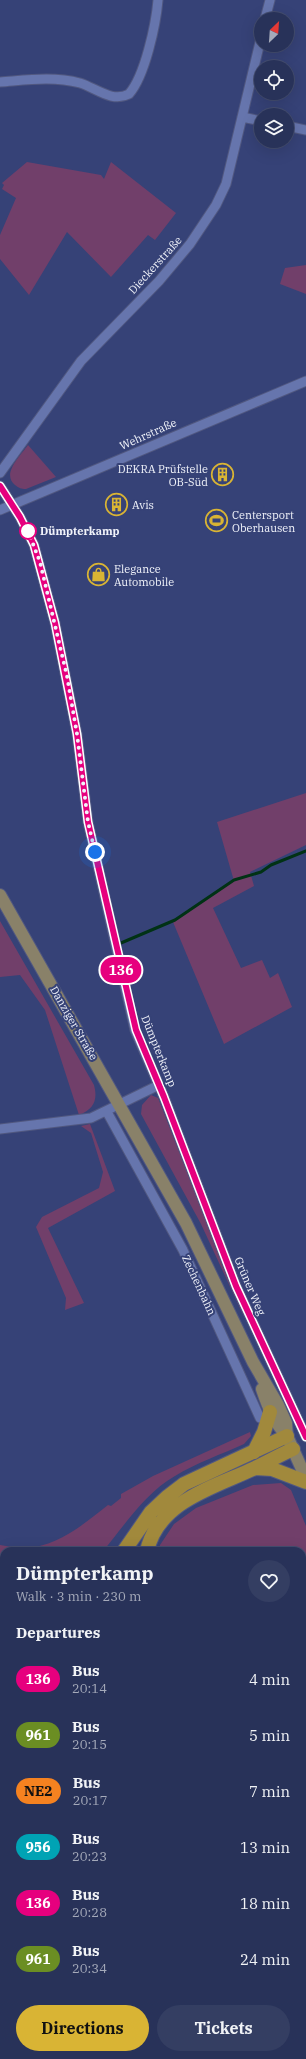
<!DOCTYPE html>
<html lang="en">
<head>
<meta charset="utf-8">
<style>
  body { margin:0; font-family:"IBM Plex Serif",serif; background:#343e62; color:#f1f3f6; height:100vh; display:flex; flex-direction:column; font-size:15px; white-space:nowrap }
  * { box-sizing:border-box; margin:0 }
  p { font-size:13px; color:#a5aaba }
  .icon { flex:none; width:22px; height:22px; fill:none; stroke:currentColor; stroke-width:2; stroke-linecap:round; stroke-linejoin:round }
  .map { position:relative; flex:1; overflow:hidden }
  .panel { position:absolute; left:0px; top:1547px; width:306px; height:512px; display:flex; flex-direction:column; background:#283259; border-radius:12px 12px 0 0; box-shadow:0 4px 16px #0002,0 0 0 1px #444d6f }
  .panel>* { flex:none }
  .badge { padding:0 8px; border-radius:13px; font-size:14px; line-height:26px }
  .needle { width:26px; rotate:25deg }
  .tools { position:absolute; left:254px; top:12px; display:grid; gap:8px }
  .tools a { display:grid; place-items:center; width:40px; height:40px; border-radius:50%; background:#283259; box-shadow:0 4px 16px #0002,0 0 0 1px #444d6f; font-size:20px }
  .you { position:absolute; width:20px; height:20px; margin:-10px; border:3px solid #fff; border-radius:50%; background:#1a73e8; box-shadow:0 0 0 6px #1a73e833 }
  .map>.badge { position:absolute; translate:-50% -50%; box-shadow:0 0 0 2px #fff }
  h2 { padding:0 16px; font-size:15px; line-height:36px }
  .round { display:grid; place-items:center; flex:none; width:42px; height:42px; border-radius:21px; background:#343e62 }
  .headline { display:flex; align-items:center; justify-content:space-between; height:68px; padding:0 16px }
  h1 { font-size:19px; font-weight:700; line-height:30px }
  .cta { display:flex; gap:8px; margin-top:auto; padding:8px 16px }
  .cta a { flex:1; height:46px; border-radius:24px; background:#d9b434; color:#111; font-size:16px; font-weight:700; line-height:46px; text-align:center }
  .cta a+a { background:#343e62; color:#f1f3f6 }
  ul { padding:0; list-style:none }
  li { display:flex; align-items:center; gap:12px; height:56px; padding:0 16px }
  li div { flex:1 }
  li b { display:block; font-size:15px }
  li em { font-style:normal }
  li .badge { min-width:44px; font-weight:700; text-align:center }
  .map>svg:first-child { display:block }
  .green { fill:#713f6a }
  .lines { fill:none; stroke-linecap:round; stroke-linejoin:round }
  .stream { stroke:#013215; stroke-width:3 }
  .minor-casing { stroke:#515880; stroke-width:11 }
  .major-casing { stroke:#515880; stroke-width:14 }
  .highway-casing { stroke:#515880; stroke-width:16 }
  .minor { stroke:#6675ad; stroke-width:9 }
  .major { stroke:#898169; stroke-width:12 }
  .highway { stroke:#a1893c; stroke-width:14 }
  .line-casing { stroke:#fff; stroke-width:9 }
  .line { stroke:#e6007e; stroke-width:6 }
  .walk { stroke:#f1f3fa; stroke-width:4; stroke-dasharray:0 7.2 }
  .stop-dot { fill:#fff; stroke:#e6007e; stroke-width:2 }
  .labels { text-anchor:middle; stroke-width:4; stroke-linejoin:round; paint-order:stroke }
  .street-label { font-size:11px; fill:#f1f3fa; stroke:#364277 }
  .poi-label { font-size:11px; fill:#f1f3fa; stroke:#364277; text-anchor:start }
  .stop-label { font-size:11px; font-weight:bold; fill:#f1f3fa; stroke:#364277; text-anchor:start }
</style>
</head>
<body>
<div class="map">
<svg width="306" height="2059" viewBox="0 0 306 2059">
  <rect width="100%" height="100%" fill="#364277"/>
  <path class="green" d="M27,162l74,13 3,4 7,-17 65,51 -21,27 -7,-5 -37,42 -44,-45 -38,63 -29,-36v-24l16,-37 -14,-9 2,-4 -2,-2z
    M306,265v29l-26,-10 5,-16z
    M28,445l28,32 -30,12c-5,0 -7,-1 -11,-4 -14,-11 6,-30 13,-40z
    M306,793v52l-56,27 4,14 -41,22 28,60 21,-8 8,18 8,-5 14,34 -68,37 -51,-122 61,-41 -17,-59z
    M0,921l94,164c4,15 0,24 -15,30l-34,-105 -25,-35 -20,2z
    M151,1095l7,3 87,221 -44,-95 -60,-110 1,-9z
    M90,1124l25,67 -67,37 36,75 -19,7 1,-12 -30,-71 6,-10 57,-29 4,-16 -12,-39 -10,-7z
    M250,1432l1,4 -7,8c-22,10 -48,19 -69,32 -30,17 -50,49 -72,75h-99v24l-4,-1v-29c8,1 17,3 25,3 32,-1 59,-24 83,-43l3,1 10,-8v-4l32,-18z
    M281,1483l10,7 15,36v191l-4,-2v-164h-143l1,-6 14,-21 22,-16 57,-23z
    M302,1776l4,3v97l-4,2z
    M306,1899v85l-4,-1v-83z"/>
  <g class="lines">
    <path class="stream" d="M121,943l54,-23 59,-40 27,-8 10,-7 35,-14"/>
    <defs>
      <path id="minor" d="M265,19l5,-19
        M0,82c27,-2 53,-6 80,1 16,5 32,20 49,11 16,-18 27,-70 29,-94
        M242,117l19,4
        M287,126l19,4
        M0,473l81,-112 78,-80 31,-37 26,-39 10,-21 35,-146
        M0,486l20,31 14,28 21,78 22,111 11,88 47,208 29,67 72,189 70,151
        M0,510l306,-129
        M107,1112l76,138 77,168
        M0,1129l91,-11 68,-33
        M0,1872l4,2"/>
      <path id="major" d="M0,895l186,328 67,139 25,43 8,18 1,13 19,42
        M262,1389c6,18 12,33 25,47
        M0,1962l4,-1
        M0,1975h4
        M302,1997l4,2
        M302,2015l4,1"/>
      <path id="highway" d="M254,1452l10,-20 6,-20
        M255,1468l17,1 34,13
        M124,1551l27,-39 16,-15 17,-13 103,-48
        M147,1551c11,-50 68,-64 108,-83 12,-6 25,-13 38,-19
        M0,1590l4,1
        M0,1610l4,1
        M302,1740l4,4
        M302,1764l4,3
        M302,1890l4,-1"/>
    </defs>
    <use href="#minor" class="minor-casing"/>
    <use href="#major" class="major-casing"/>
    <use href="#highway" class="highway-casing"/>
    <use href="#minor" class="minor"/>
    <use href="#major" class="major"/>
    <use href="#highway" class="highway"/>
  </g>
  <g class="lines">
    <defs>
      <path id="line" d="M0,486l20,31 14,28 21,78 22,111 11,88 48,208 28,67 72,189 70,151"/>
    </defs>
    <use href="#line" class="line-casing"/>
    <use href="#line" class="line"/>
    <path class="walk" d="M28,531l12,31 27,114 10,58 11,88 7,30"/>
  </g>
  <defs>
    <symbol id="building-ring" viewBox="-11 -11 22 22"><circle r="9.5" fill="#364277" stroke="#d9b434" stroke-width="1.5"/><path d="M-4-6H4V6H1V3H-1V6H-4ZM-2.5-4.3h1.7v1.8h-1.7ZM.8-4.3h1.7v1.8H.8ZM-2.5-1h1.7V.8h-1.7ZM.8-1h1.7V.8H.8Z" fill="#d9b434"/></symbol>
    <symbol id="stadium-ring" viewBox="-11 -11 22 22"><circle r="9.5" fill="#364277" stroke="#d9b434" stroke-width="1.5"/><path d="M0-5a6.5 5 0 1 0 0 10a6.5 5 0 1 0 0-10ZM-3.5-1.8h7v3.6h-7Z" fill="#d9b434"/></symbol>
    <symbol id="shop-ring" viewBox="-11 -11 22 22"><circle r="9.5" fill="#364277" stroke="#d9b434" stroke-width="1.5"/><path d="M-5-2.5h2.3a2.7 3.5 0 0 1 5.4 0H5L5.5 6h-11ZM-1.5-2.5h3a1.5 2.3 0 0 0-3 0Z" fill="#d9b434"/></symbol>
  </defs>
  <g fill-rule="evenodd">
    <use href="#building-ring" x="210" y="462" width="25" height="25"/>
    <use href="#building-ring" x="104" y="492" width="25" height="25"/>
    <use href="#stadium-ring" x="204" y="508" width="25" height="25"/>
    <use href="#shop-ring" x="86" y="562" width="25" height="25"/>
  </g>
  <circle class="stop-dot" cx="28" cy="531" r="8"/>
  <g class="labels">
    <g class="street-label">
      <text transform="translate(155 265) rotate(-48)" y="4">Dieckerstraße</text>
      <text transform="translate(148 434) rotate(-24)" y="4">Wehrstraße</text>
      <text transform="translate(74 1023) rotate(60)" y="4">Danziger Straße</text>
      <text transform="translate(159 1051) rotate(68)" y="4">Dümpterkamp</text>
      <text transform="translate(199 1285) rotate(65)" y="4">Zechenbahn</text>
      <text transform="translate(250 1286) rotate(67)" y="4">Grüner Weg</text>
    </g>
    <g class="poi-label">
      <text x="208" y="473" text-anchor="end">DEKRA Prüfstelle<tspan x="208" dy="13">OB-Süd</tspan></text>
      <text x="132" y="509">Avis</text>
      <text x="232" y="519">Centersport<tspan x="232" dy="13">Oberhausen</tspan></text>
      <text x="114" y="573">Elegance<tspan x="114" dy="13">Automobile</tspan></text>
    </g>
    <g class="stop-label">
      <text x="40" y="535">Dümpterkamp</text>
    </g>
  </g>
</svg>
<div class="tools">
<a><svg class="needle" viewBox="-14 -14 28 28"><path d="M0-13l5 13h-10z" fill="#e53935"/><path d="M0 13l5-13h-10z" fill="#a5aaba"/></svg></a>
<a><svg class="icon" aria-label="locate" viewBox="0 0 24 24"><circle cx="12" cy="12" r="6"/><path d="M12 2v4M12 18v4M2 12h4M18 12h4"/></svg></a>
<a><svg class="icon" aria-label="layers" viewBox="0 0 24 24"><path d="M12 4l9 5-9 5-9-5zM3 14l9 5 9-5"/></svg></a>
</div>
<div class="you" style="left:95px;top:852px"></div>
<b class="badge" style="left:121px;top:970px;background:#e6007e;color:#fff">136</b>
<section class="panel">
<div class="headline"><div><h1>Dümpterkamp</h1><p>Walk · 3 min · 230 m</p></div><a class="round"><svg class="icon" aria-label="heart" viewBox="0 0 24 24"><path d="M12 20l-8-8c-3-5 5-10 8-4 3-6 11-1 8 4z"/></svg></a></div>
<h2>Departures</h2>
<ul>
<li><span class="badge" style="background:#e6007e;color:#fff">136</span><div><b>Bus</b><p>20:14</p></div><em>4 min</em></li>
<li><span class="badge" style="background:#6b8e23;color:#fff">961</span><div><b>Bus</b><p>20:15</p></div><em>5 min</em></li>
<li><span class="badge" style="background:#f58220;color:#111">NE2</span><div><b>Bus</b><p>20:17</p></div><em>7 min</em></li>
<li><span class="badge" style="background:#00a3b4;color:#fff">956</span><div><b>Bus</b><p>20:23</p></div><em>13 min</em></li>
<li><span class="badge" style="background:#e6007e;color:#fff">136</span><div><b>Bus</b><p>20:28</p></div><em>18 min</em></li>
<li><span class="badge" style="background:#6b8e23;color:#fff">961</span><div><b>Bus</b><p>20:34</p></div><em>24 min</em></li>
</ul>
<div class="cta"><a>Directions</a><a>Tickets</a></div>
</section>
</div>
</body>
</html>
